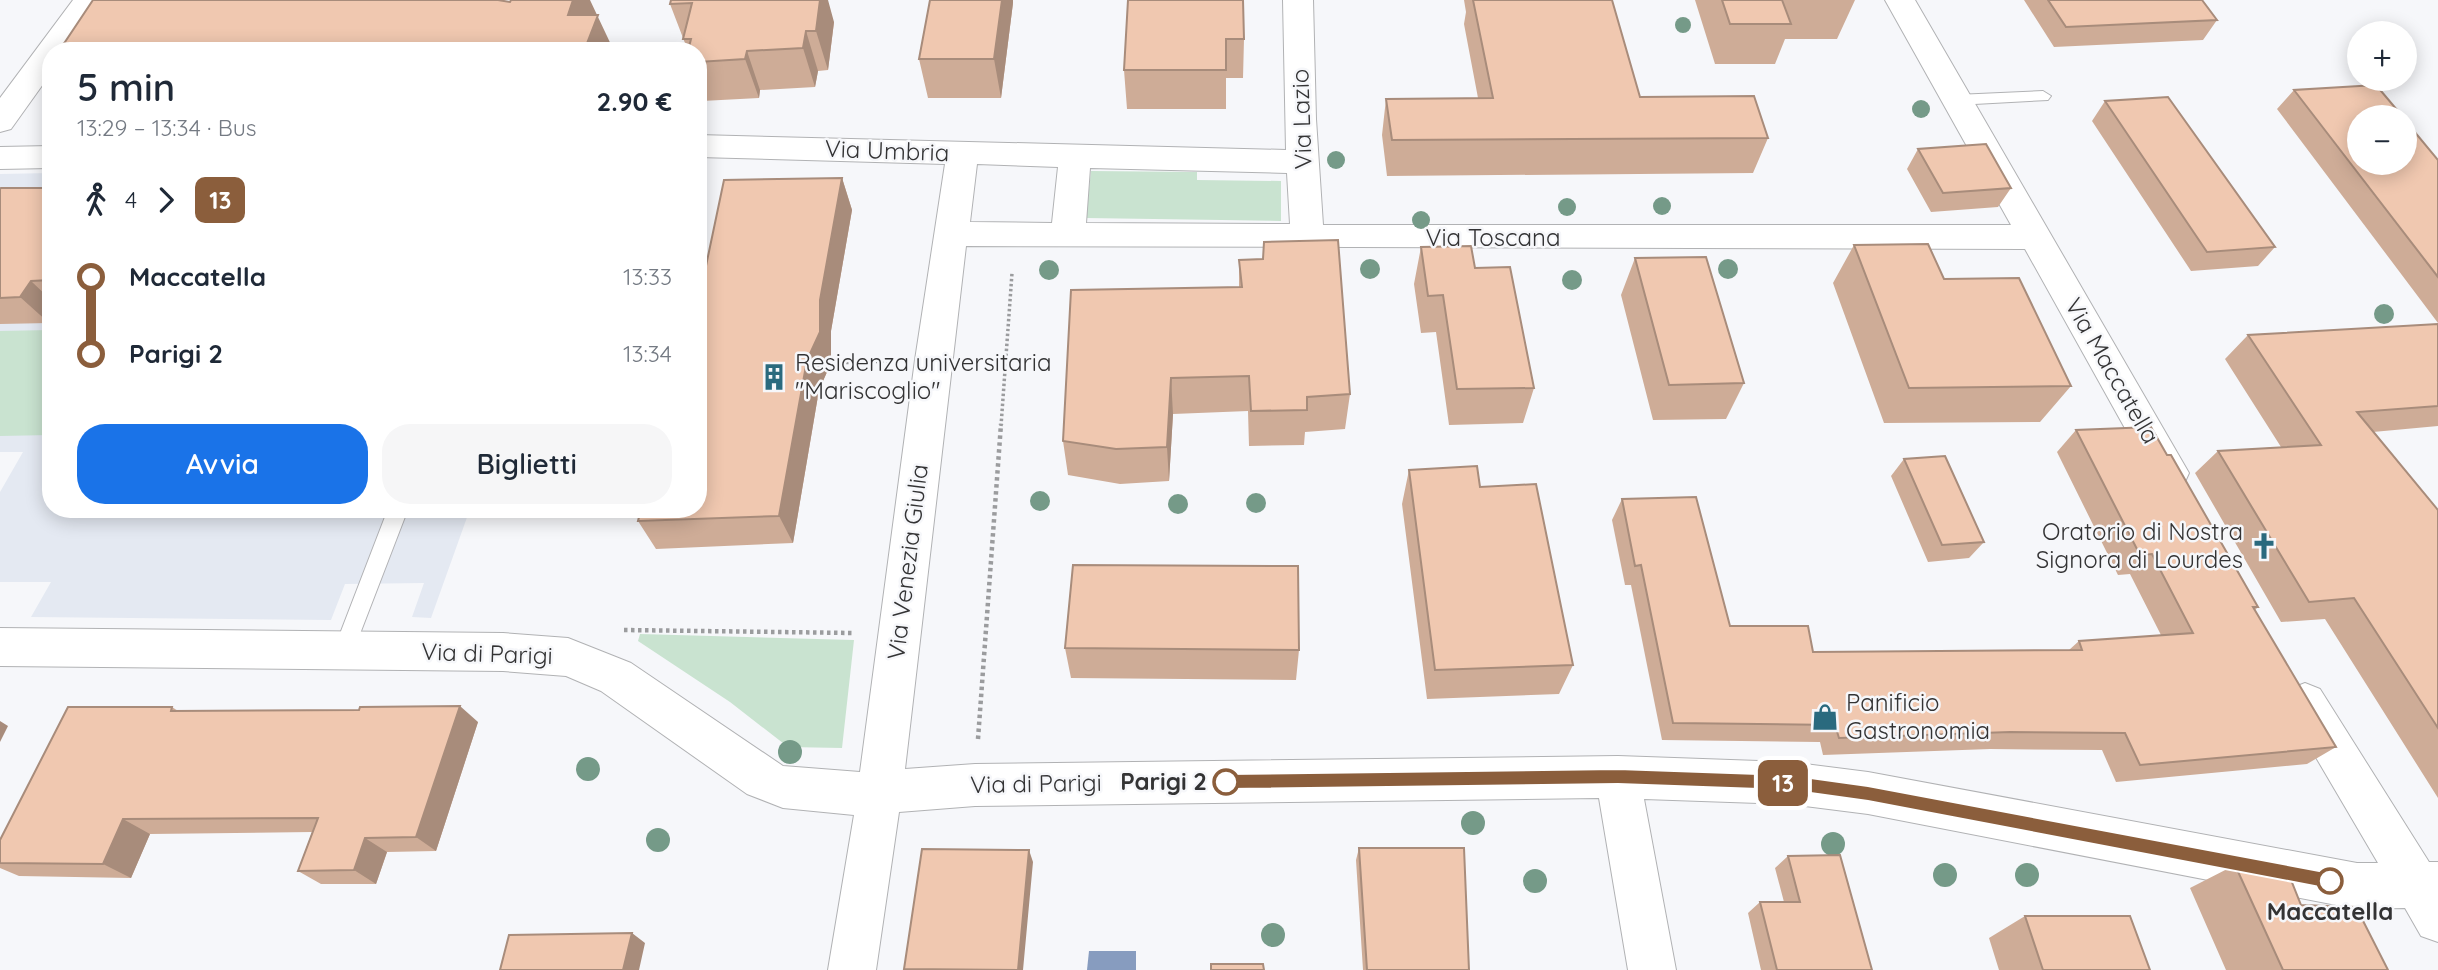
<!DOCTYPE html>
<html lang="it">
<head>
<meta charset="utf-8">
<style>
  body { margin:0; font-family:Quicksand,sans-serif; background:#f6f6f7; color:#1f2937; height:100vh; display:flex; flex-direction:column; font-size:26px; white-space:nowrap }
  * { box-sizing:border-box; margin:0 }
  p { font-size:23px; color:#747a83 }
  .icon { flex:none; width:38px; height:38px; fill:none; stroke:currentColor; stroke-width:2; stroke-linecap:round; stroke-linejoin:round }
  .map { position:relative; flex:1; overflow:hidden }
  .panel { position:absolute; left:42px; top:42px; width:665px; height:476px; display:flex; flex-direction:column; background:#fff; border-radius:28px; box-shadow:0 4px 18px #0003 }
  .panel>* { flex:none }
  .badge { padding:0 14px; border-radius:10px; font-size:24px; line-height:46px }
  .tools { position:absolute; left:2347px; top:21px; display:grid; gap:14px }
  .tools a { display:grid; place-items:center; width:70px; height:70px; border-radius:50%; background:#fff; box-shadow:0 4px 18px #0003; font-size:35px }
  .map>.badge { position:absolute; translate:-50% -50%; box-shadow:0 0 0 4px #fff }
  .legs { display:flex; align-items:center; gap:10px; height:77px; padding:0 35px; font-size:23px }
  .legs p { margin-inline-start:auto }
  .overview { display:flex; align-items:center; justify-content:space-between; height:119px; padding:0 35px }
  h1 { font-size:38px; font-weight:600; line-height:52px }
  .primary-button { display:flex; gap:14px; margin-top:auto; padding:14px 35px }
  .primary-button a { flex:1; height:80px; border-radius:28px; background:#1a73e8; color:#fff; font-size:28px; font-weight:600; line-height:80px; text-align:center }
  .primary-button a+a { background:#f6f6f7; color:#1f2937 }
  ul { padding:0 35px; list-style:none }
  li { display:flex; align-items:center; gap:24px; height:77px; font-size:26px }
  li i { display:grid; place-items:center; width:10px; height:100%; margin:0 9px; background:currentColor }
  li i::after { content:''; width:18px; height:18px; margin:-9px; border:5px solid; border-radius:50%; background:#fff }
  li p { margin-inline-start:auto }
  li:first-child i { background:linear-gradient(#0000 50%,currentColor 0) }
  li:last-child i { background:linear-gradient(currentColor 50%,#0000 0) }
  .map>svg:first-child { display:block }
  .built { fill:#e4e9f2 }
  .green { fill:#c9e3d0 }
  .water { fill:#879cbf }
  .lines { fill:none; stroke-linecap:round; stroke-linejoin:round }
  .lane-casing { stroke:#b1b2b4; stroke-width:2 }
  .street-casing { stroke:#b1b2b4; stroke-width:2 }
  .path-far1 { stroke:#9b9c9e; stroke-width:3.5; stroke-dasharray:2.5 2.5; stroke-linecap:butt }
  .path { stroke:#9b9c9e; stroke-width:4.5; stroke-dasharray:3.5 3.5; stroke-linecap:butt }
  .lane { fill:#fff; fill-rule:evenodd }
  .street { fill:#fff; fill-rule:evenodd }
  .tree { fill:#759a88 }
  .wall { fill:#ceac97 }
  .shaded-wall { fill:#a88c7b }
  .building { fill:#f0c8b0; stroke:#a88c7b; stroke-width:2 }
  .line-1 { fill:#8b5e3c; stroke:#fff; stroke-width:2 }
  .stop-1-dot { fill:#fff; stroke:#8b5e3c; stroke-width:3.5 }
  .labels { text-anchor:middle; stroke-width:5; stroke-linejoin:round; paint-order:stroke }
  .street-label { font-size:24px; fill:#333334; stroke:#f6f7fa }
  .poi-label { font-size:24px; fill:#333334; stroke:#f6f7fa; text-anchor:start }
  .stop-label { font-size:24px; font-weight:bold; fill:#333334; stroke:#f6f7fa; text-anchor:end }
</style>
</head>
<body>
<div class="map">
<svg width="2438" height="970" viewBox="0 0 2438 970">
  <rect width="100%" height="100%" fill="#f6f7fa"/>
  <path class="built" d="M51,173v336h419l-39,109 -19,-1 12,-34 -79,1 -14,36 -300,-3 20,-35h-51v-90l23,-40h-23v-278z"/>
  <path class="green" d="M1091,171l106,1v8l84,1v40l-195,-3z
    M51,330v105l-51,1v-105z
    M640,634l214,6 -12,108 -54,-1 -58,-45 -92,-61z"/>
  <path class="water" d="M1089,951h47v19h-49z"/>
  <g class="lines">
    <defs>
      <path id="lane" d="M2043,91l8,5 -3,4 -92,5 -8,-5 8,-5z
        M388,509h20l-55,143 -3,7 -7,2 -7,-2 -3,-7z"/>
      <path id="street" d="M73,0h30l-36,51h-16v22l-40,56 -11,3v-34z
        M1283,0h30l3,119 7,106h688l-126,-225h30l274,473 -5,11 -14,5 -14,-5 -131,-235 -1059,-3 -61,523 70,-5 643,-8 171,6 79,10 489,91h21l-94,-160 6,-14 15,-6 15,6 109,173h9v80l-17,-6 -16,-28 -48,1 -489,-95 -79,-10 -145,-5 32,171h-48l-29,-172 -624,8 -76,6 -23,158h-48l26,-155 -71,-7 -36,-14 -146,-103 -35,-15 -63,-5 -503,-5v-38l503,5 65,5 63,25 152,103 77,6 55,-412 30,-196 -247,-7v-22l588,15zM977,164l81,3 -6,56 -82,-1zM1090,168l197,5 3,51 -204,-1z
        M51,146v22l-51,1v-22z"/>
    </defs>
    <use href="#lane" class="lane-casing"/>
    <use href="#street" class="street-casing"/>
    <path class="path-far1" d="M831,363l59,-2
      M1001,426l11,-153"/>
    <path class="path" d="M624,630l230,3
      M978,739l23,-315"/>
    <use href="#lane" class="lane"/>
    <use href="#street" class="street"/>
  </g>
  <g class="tree">
    <circle cx="1683" cy="25" r="8"/>
    <circle cx="1921" cy="109" r="9"/>
    <circle cx="1336" cy="160" r="9"/>
    <circle cx="1662" cy="206" r="9"/>
    <circle cx="1567" cy="207" r="9"/>
    <circle cx="1421" cy="220" r="9"/>
    <circle cx="1370" cy="269" r="10"/>
    <circle cx="1728" cy="269" r="10"/>
    <circle cx="1049" cy="270" r="10"/>
    <circle cx="1572" cy="280" r="10"/>
    <circle cx="2384" cy="314" r="10"/>
    <circle cx="1040" cy="501" r="10"/>
    <circle cx="1256" cy="503" r="10"/>
    <circle cx="1178" cy="504" r="10"/>
    <circle cx="790" cy="752" r="12"/>
    <circle cx="588" cy="769" r="12"/>
    <circle cx="1473" cy="823" r="12"/>
    <circle cx="658" cy="840" r="12"/>
    <circle cx="1833" cy="844" r="12"/>
    <circle cx="1945" cy="875" r="12"/>
    <circle cx="2027" cy="875" r="12"/>
    <circle cx="1535" cy="881" r="12"/>
    <circle cx="1273" cy="935" r="12"/>
  </g>
  <path class="wall" d="M671,0l163,22 -6,48 -10,1 -3,16 -55,3 -1,8 -57,3 -4,-8v-42h-10l-18,-47z
    M1128,0l116,39 -1,39h-17v31h-99l-3,-39z
    M1464,0h148l28,97 128,41 -15,35 -366,3 -5,-41 4,-36 92,-1 -14,-74 2,-12z
    M1695,0h160l-18,39h-52l-10,25h-60z
    M2024,0h178l15,20 -14,20 -149,7z
    M1013,3l-12,95h-73l-9,-39z
    M2294,90l144,70v163l-161,-214z
    M2105,101l170,146 -17,19 -67,5 -99,-150z
    M1918,149l93,39 -13,19 -67,5 -24,-43z
    M842,178l10,32 -21,121v32l-12,27 -26,153 -137,6 -18,-28z
    M51,188v131l-2,4 -49,1v-135z
    M1854,245l90,34 127,107 -31,36 -156,1 -51,-140z
    M1421,247l54,21 59,120 -11,35 -74,2 -13,-93 -15,1 -7,-49z
    M1635,258l109,125 -18,36 -73,1 -32,-125z
    M1239,260l111,134 -5,35 -40,3 -1,13 -55,1 -1,-35 -75,3 -4,67 -49,3 -52,-9 -5,-34 176,-154z
    M2438,324v102l-65,6 65,78v288l-113,-179 -44,3 -86,-149 23,-22 63,-4 -56,-88 23,-24z
    M2076,430l91,25 91,152 -3,3 81,137 -29,17 -191,18 -14,-32 -112,-1 -167,6 -3,-13 -158,-2 -31,-155h-6l-13,-65 10,-21 108,127 83,26 256,-2 10,-9 82,-6 -31,-61 -12,1 -61,-123z
    M1904,459l80,83 -15,16 -41,4 -37,-86z
    M1409,470l71,17 93,178 -14,29 -132,5 -25,-195z
    M1065,648l234,2 -3,30 -225,-2z
    M172,707l6,4 300,11 -42,129 -49,1 -11,32h-55l-23,-13 14,-39 -162,2 -19,44 -112,-2 -19,-8v-28z
    M1359,848l110,122h-106l-7,-110z
    M1788,856l84,114h-111l-13,-57 12,-11h24l-9,-34z
    M2235,865l66,40 87,65h-162l-36,-82z
    M2025,916l125,54h-151l-10,-32z"/>
  <path class="shaded-wall" d="M573,0h17l24,51h-30l-16,-36z
    M820,0h8l6,22 -6,48 -12,-39z
    M1002,0h11v3l-12,95 -7,-39z
    M806,31l12,40 -3,16 -12,-39z
    M747,51l13,39 -1,8 -14,-39z
    M842,178l10,32 -21,121v32l-12,27 -26,153 -14,-27 28,-156 13,-60z
    M31,281l20,19v19l-2,4 -29,-26z
    M1171,378l2,36 -4,67 -2,-34z
    M460,706l18,16 -42,129 -20,-14z
    M0,721l8,5 -8,16z
    M123,819l27,15 -19,44 -28,-14z
    M365,838l22,14 -11,32 -22,-14z
    M1029,850l4,12 -10,108h-5z
    M632,933l13,10 -6,27h-16z"/>
  <path class="building" d="M93,0h405l12,2 1,-2h62l-5,15h30l-14,36h-525z
    M671,0h149l-4,31h-10l-3,17 -56,3 -2,8 -47,3v-11h-10l3,-12h-8l9,-36 -22,1z
    M930,0h72l-8,59h-75z
    M1128,0h115l1,39h-18v31h-102z
    M1473,0h139l28,97 114,-1 14,42 -376,2 -6,-41 107,-1z
    M1722,0h60l9,24h-61z
    M2048,0h154l15,20 -151,7z
    M51,64v8h-6z
    M2376,85l27,32h-44v46h45v-44l34,41v117l-144,-187z
    M2168,97l107,150 -68,5 -102,-151z
    M1986,144l25,44 -68,5 -25,-44z
    M842,178l-22,122v32l-13,28 -28,156 -141,5 3,-12h57v-205l26,-124z
    M1,188h50v92l-20,1 -11,16 -20,1v-109z
    M1338,240l12,154 -43,3v13l-56,1 -2,-35 -78,2 -4,69 -51,2 -53,-8 8,-151 171,-3 -3,-27 24,-1 1,-17z
    M1928,244l16,35 75,-1 52,108 -162,2 -55,-143z
    M1471,246l4,22 35,-1 24,121 -77,1 -14,-94 -15,1 -7,-49z
    M1706,257l38,126 -75,2 -34,-127z
    M2438,324v82l-81,6 81,98v218l-84,-130 -45,4 -91,-151 103,-6 -73,-110z
    M2151,427l16,28h4l87,152h-5l83,140 -196,18 -15,-32 -115,-1 -171,6 -4,-13 -162,-2 -32,-158 -6,1 -13,-67 74,-2 34,129h78l5,26 269,-2 -3,-9 114,-8 -41,-79 -12,1 -64,-125z
    M1945,456l39,86 -42,3 -38,-86z
    M1477,466l3,21 56,-3 37,181 -138,5 -26,-200z
    M1073,565l225,1 1,84 -234,-2z
    M460,706l-44,131 -51,1 -11,32 -56,1 20,-53 -195,1 -20,45 -103,-1v-23l68,-133h104l-1,4 188,-1 1,-3z
    M1359,848h105l5,122h-102z
    M922,849l107,1 -11,120 -114,-1z
    M1840,855l32,115h-95l-17,-68h40l-12,-46z
    M2235,865l54,10 12,30 55,2 32,63h-105z
    M2025,916h105l20,54h-107z
    M632,933l-9,37h-123l9,-35z
    M1211,964h52l1,6h-53z"/>
  <path class="line-1" d="M1618,769l171,6 79,11 462,87 6,2 2,6 -2,5 -6,3 -462,-88 -79,-11 -171,-6 -392,5 -5,-2 -2,-5 2,-6 5,-2z"/>
  <defs>
    <symbol id="building-bare" viewBox="-9 -9 18 18"><path d="M-4-6H4V6H1V3H-1V6H-4ZM-2.5-4.3h1.7v1.8h-1.7ZM.8-4.3h1.7v1.8H.8ZM-2.5-1h1.7V.8h-1.7ZM.8-1h1.7V.8H.8Z" fill="#2a6a7e" stroke="#f6f7fa" stroke-width="2.5" paint-order="stroke"/></symbol>
    <symbol id="church-bare" viewBox="-9 -9 18 18"><path d="M-1.2-6h2.4v3.5h3.3v2.4h-3.3V6h-2.4V-.1h-3.3v-2.4h3.3Z" fill="#2a6a7e" stroke="#f6f7fa" stroke-width="2.5" paint-order="stroke"/></symbol>
    <symbol id="shop-bare" viewBox="-9 -9 18 18"><path d="M-5-2.5h2.3a2.7 3.5 0 0 1 5.4 0H5L5.5 6h-11ZM-1.5-2.5h3a1.5 2.3 0 0 0-3 0Z" fill="#2a6a7e" stroke="#f6f7fa" stroke-width="2.5" paint-order="stroke"/></symbol>
  </defs>
  <g fill-rule="evenodd">
    <use href="#building-bare" x="755" y="358" width="38" height="38"/>
    <use href="#church-bare" x="2245" y="527" width="38" height="38"/>
    <use href="#shop-bare" x="1806" y="698" width="38" height="38"/>
  </g>
  <g class="stop-1-dot">
    <circle cx="1226" cy="782" r="12"/>
    <circle cx="2330" cy="881" r="12"/>
  </g>
  <g class="labels">
    <g class="street-label">
      <text transform="translate(1302 119) rotate(-92)" y="8">Via Lazio</text>
      <text transform="translate(887 151) rotate(2)" y="8">Via Umbria</text>
      <text x="1493" y="246">Via Toscana</text>
      <text transform="translate(2112 371) rotate(60)" y="8">Via Maccatella</text>
      <text transform="translate(908 562) rotate(-83)" y="8">Via Venezia Giulia</text>
      <text transform="translate(487 654) rotate(2)" y="8">Via di Parigi</text>
      <text transform="translate(1036 784) rotate(-1)" y="8">Via di Parigi</text>
    </g>
    <g class="poi-label">
      <text x="795" y="371">Residenza universitaria<tspan x="795" dy="28">"Mariscoglio"</tspan></text>
      <text x="2243" y="540" text-anchor="end">Oratorio di Nostra<tspan x="2243" dy="28">Signora di Lourdes</tspan></text>
      <text x="1846" y="711">Panificio<tspan x="1846" dy="28">Gastronomia</tspan></text>
    </g>
    <g class="stop-label">
      <text x="1207" y="790">Parigi 2</text>
      <text x="2330" y="920" text-anchor="middle">Maccatella</text>
    </g>
  </g>
</svg>
<div class="tools">
<a>+</a>
<a>−</a>
</div>
<b class="badge" style="left:1783px;top:783px;background:#8b5e3c;color:#fff">13</b>
<section class="panel">
<div class="overview"><div><h1>5 min</h1><p>13:29 – 13:34 · Bus</p></div><b>2.90 €</b></div>
<div class="legs"><svg class="icon" aria-label="walk" viewBox="0 0 24 24"><circle cx="13" cy="4" r="2"/><path d="M13 8l-2 6 4 7M11 14l-3 7M7 12l3-4h3l4 4"/></svg>4<svg class="icon" aria-label="forward" viewBox="0 0 24 24"><path d="M9 5l7 7-7 7"/></svg><b class="badge" style="background:#8b5e3c;color:#fff">13</b></div>
<ul>
<li><i style="color:#8b5e3c"></i><b>Maccatella</b><p>13:33</p></li>
<li><i style="color:#8b5e3c"></i><b>Parigi 2</b><p>13:34</p></li>
</ul>
<div class="primary-button"><a>Avvia</a><a>Biglietti</a></div>
</section>
</div>
</body>
</html>
